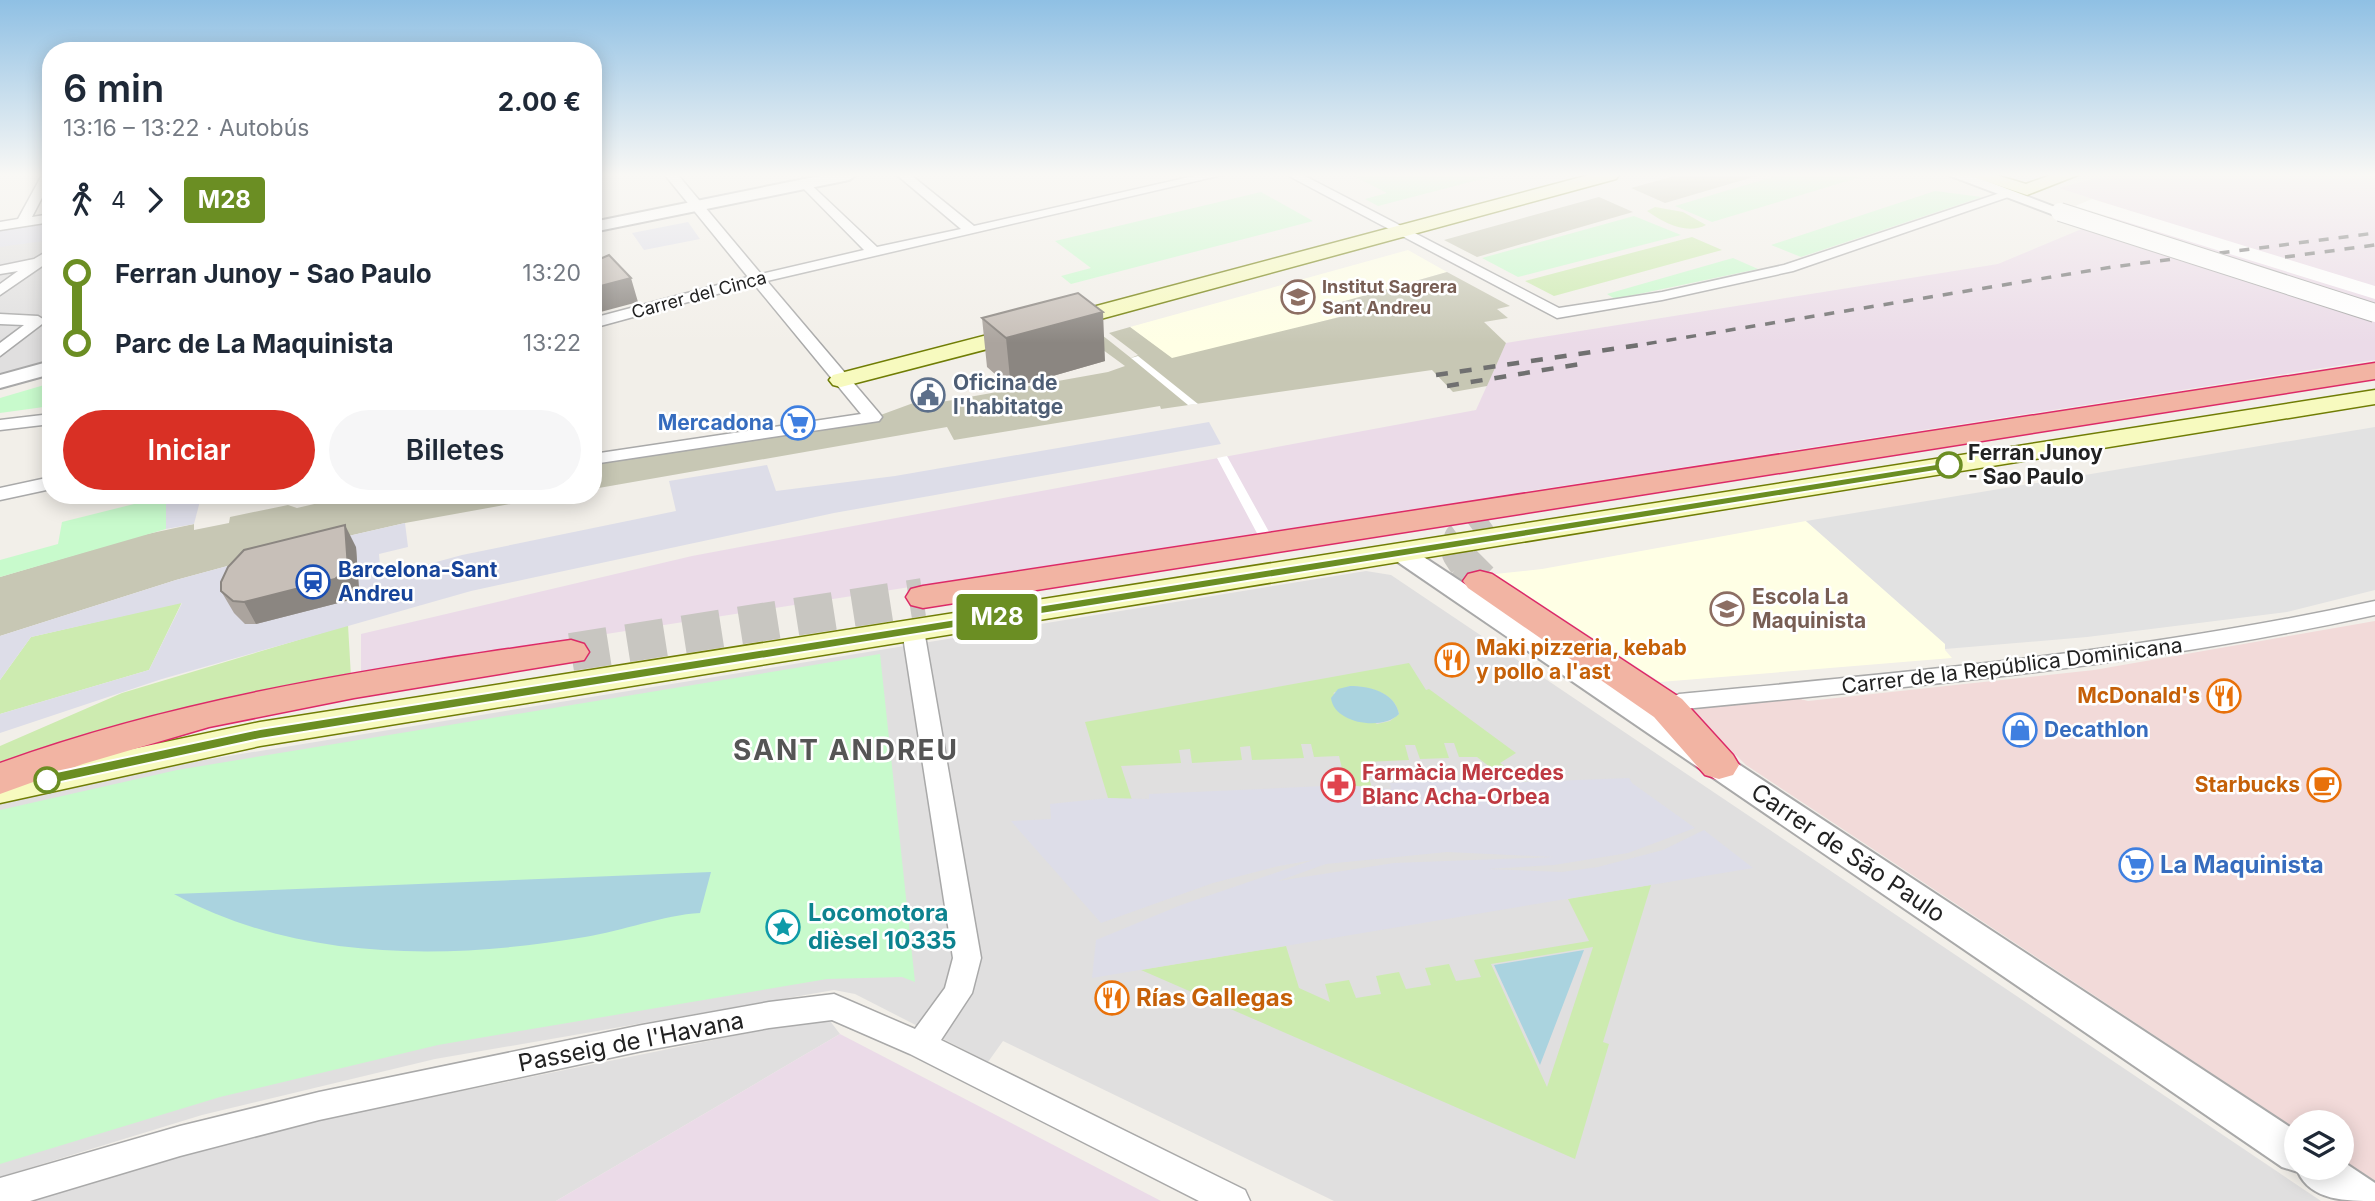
<!DOCTYPE html>
<html lang="es">
<head>
<meta charset="utf-8">
<style>
  body { margin:0; font-family:Inter,sans-serif; background:#f6f6f7; color:#1f2937; height:100vh; display:flex; flex-direction:column; font-size:26px; white-space:nowrap }
  * { box-sizing:border-box; margin:0 }
  p { font-size:23px; color:#747a83 }
  .icon { flex:none; width:38px; height:38px; fill:none; stroke:currentColor; stroke-width:2; stroke-linecap:round; stroke-linejoin:round }
  .map { position:relative; flex:1; overflow:hidden }
  .side { position:absolute; left:42px; top:42px; width:560px; height:462px; display:flex; flex-direction:column; background:#fff; border-radius:28px; box-shadow:0 4px 18px #0003 }
  .side>* { flex:none }
  .badge { padding:0 14px; border-radius:5px; font-size:24px; line-height:46px }
  .tools { position:absolute; left:2284px; top:1110px; display:grid; gap:14px }
  .tools a { display:grid; place-items:center; width:70px; height:70px; border-radius:50%; background:#fff; box-shadow:0 4px 18px #0003; font-size:35px }
  .map>.badge { position:absolute; translate:-50% -50%; box-shadow:0 0 0 4px #fff }
  .legs { display:flex; align-items:center; gap:10px; height:77px; padding:0 21px; font-size:23px }
  .legs p { margin-inline-start:auto }
  .summary { display:flex; align-items:center; justify-content:space-between; height:119px; padding:0 21px }
  h1 { font-size:38px; font-weight:600; line-height:52px }
  .action { display:flex; gap:14px; margin-top:auto; padding:14px 21px }
  .action a { flex:1; height:80px; border-radius:42px; background:#d93025; color:#fff; font-size:28px; font-weight:600; line-height:80px; text-align:center }
  .action a+a { background:#f6f6f7; color:#1f2937 }
  ul { padding:0 21px; list-style:none }
  li { display:flex; align-items:center; gap:24px; height:70px; font-size:26px }
  li i { display:grid; place-items:center; width:10px; height:100%; margin:0 9px; background:currentColor }
  li i::after { content:''; width:18px; height:18px; margin:-9px; border:5px solid; border-radius:50%; background:#fff }
  li p { margin-inline-start:auto }
  li:first-child i { background:linear-gradient(#0000 50%,currentColor 0) }
  li:last-child i { background:linear-gradient(currentColor 50%,#0000 0) }
  .map>svg:first-child { display:block }
  .residential { fill:#e0dfdf }
  .commercial { fill:#f2dad9 }
  .industrial { fill:#ebdbe8 }
  .education { fill:#ffffe5 }
  .construction { fill:#c7c7b4 }
  .grass { fill:#cdebb0; fill-rule:evenodd }
  .park { fill:#c8facc }
  .parking { fill:#e2e2e2 }
  .plaza { fill:#dddde8; fill-rule:evenodd }
  .water { fill:#aad3df }
  .pier { fill:#fff }
  .lines { fill:none; stroke-linecap:round; stroke-linejoin:round }
  .trunk-tunnel-far1 { stroke:#c8c6c1; stroke-width:30; stroke-dasharray:30 15; stroke-linecap:butt }
  .trunk-tunnel { stroke:#c8c6c1; stroke-width:38; stroke-dasharray:38 19; stroke-linecap:butt }
  .minor-casing { stroke:#a9a9a9; stroke-width:3 }
  .tertiary-casing { stroke:#a9a9a9; stroke-width:4 }
  .secondary-casing { stroke:#707d05; stroke-width:3 }
  .trunk-casing { stroke:#dc2a67; stroke-width:3 }
  .minor { fill:#fff; fill-rule:evenodd }
  .tertiary { fill:#fff; fill-rule:evenodd }
  .secondary { fill:#f7fabf; fill-rule:evenodd }
  .trunk { fill:#f2b4a3; fill-rule:evenodd }
  .rail-far1 { stroke:#707070; stroke-width:3.5; stroke-dasharray:10 10; stroke-linecap:butt }
  .rail { stroke:#707070; stroke-width:4.5; stroke-dasharray:12 12; stroke-linecap:butt }
  .tertiary-bridge-casing { stroke:#a9a9a9; stroke-width:20; stroke-linecap:butt }
  .tertiary-bridge { stroke:#fff; stroke-width:18 }
  .wall { fill:#aba49e }
  .shaded-wall { fill:#8b8681 }
  .building { fill:#c7bfb8; stroke:#8b8681; stroke-width:2 }
  .line-1 { fill:#6b8e23; stroke:#fff; stroke-width:2 }
  .stop-1-dot { fill:#fff; stroke:#6b8e23; stroke-width:3.5 }
  .labels { text-anchor:middle; stroke-width:5; stroke-linejoin:round; paint-order:stroke }
  .far-education-label { font-size:18px; font-weight:bold; fill:#785e54; stroke:#fff; text-anchor:start }
  .far-street-label { font-size:18px; fill:#222; stroke:#fff }
  .service-label { font-size:21px; font-weight:bold; fill:#4e5e75; stroke:#fff; text-anchor:start }
  .shop-label { font-size:21px; font-weight:bold; fill:#366cbe; stroke:#fff; text-anchor:end }
  .stop-label { font-size:21px; font-weight:bold; fill:#222; stroke:#fff; text-anchor:start }
  .transit-label { font-size:21px; font-weight:bold; fill:#164399; stroke:#fff; text-anchor:start }
  .education-label { font-size:21px; font-weight:bold; fill:#785e54; stroke:#fff; text-anchor:start }
  .food-label { font-size:21px; font-weight:bold; fill:#c56008; stroke:#fff; text-anchor:end }
  .street-label { font-size:21px; fill:#222; stroke:#fff }
  .health-label { font-size:21px; font-weight:bold; fill:#be3a42; stroke:#fff; text-anchor:start }
  .near-street-label { font-size:24px; fill:#222; stroke:#fff }
  .near-shop-label { font-size:24px; font-weight:bold; fill:#366cbe; stroke:#fff; text-anchor:start }
  .near-culture-label { font-size:24px; font-weight:bold; fill:#0d838f; stroke:#fff; text-anchor:start }
  .near-food-label { font-size:24px; font-weight:bold; fill:#c56008; stroke:#fff; text-anchor:start }
  .district-label { font-size:28px; font-weight:bold; letter-spacing:2px; fill:#555; stroke:#fff }
</style>
</head>
<body>
<div class="map">
<svg width="2375" height="1201" viewBox="0 0 2375 1201">
  <rect width="100%" height="100%" fill="#f2efe9"/>
  <path class="residential" d="M51,221v138l-51,15v-146z
    M1366,571l25,4 930,626h-987l-331,-160 -15,21 -133,-68 -21,-4 -399,69 -233,56 -202,62v-374l198,-42z
    M827,1017l13,17 -284,167h-538l167,-54z"/>
  <path class="commercial" d="M2375,621v560l-33,-22v-37h-46v7l-550,-364 -50,-49 -3,-7 93,-14 22,6 286,-31z"/>
  <path class="industrial" d="M2107,175h268v185l-2014,312v-38l331,-78 784,-146 30,-67 492,-79 129,-54 -68,-22z
    M840,1034l321,167h-605z"/>
  <path class="education" d="M1408,250l39,22 -116,33 14,10 -56,16 -117,28 -42,-32z
    M1806,521l140,123 -1,6 7,8 -292,24 -165,-108 47,-5z"/>
  <path class="construction" d="M1678,175h82l-95,28 -34,-15z
    M1599,197l34,15 -156,45 -33,-17z
    M1447,272l63,34 -13,3 11,9 -24,4 22,21 -19,43 -34,6 -21,-22 -271,39 -1,-3 -206,34 -7,-13 -354,62v-28l274,-41 49,-18 3,4 189,-34 17,-6 -37,-27 14,-4 29,23 7,-3 -29,-22 21,-6 42,31 172,-42 -13,-11z
    M353,495h207l-155,28 -122,28 -107,29 -176,56v-59l138,-41 56,-12v6l35,-7 1,-6 58,-12 9,3z"/>
  <path class="grass" d="M1655,207l28,5 23,13c-19,10 -42,-2 -59,-14z
    M1692,237l30,13 -168,46 -29,-15z
    M182,602l-33,68 -149,44v-34l31,-43z
    M348,625l3,52 -351,89v-20l122,-53z
    M1409,663l17,27 3,-1 87,64 -16,10 26,19 -22,-4 -27,-21h-18l-5,-14h-10l5,15 -29,1 -5,-14h-10l4,15 -44,2 7,27 -26,-4 -7,-29 -25,1 -3,-13h-10l3,14 -52,2 -2,-14 -10,1 2,13 -50,3 -2,-14 -11,1 2,13 -60,3 11,34 -24,-2 -23,-76zM1350,686c19,1 45,6 49,28l-9,7 -13,3 -44,-31z
    M1651,885l-48,157 6,2 -34,115 -434,-189 145,-24 13,42 31,14 -5,-18 24,-4 7,18 25,-4 -5,-18 23,-4 7,17 25,-4 -6,-17 24,-4 7,17 25,-4 -7,-17 115,-19 -21,-42zM1593,947l-46,140 -56,-123z"/>
  <path class="park" d="M1352,175h145l-119,31 -13,-7 22,-6z
    M1779,175h88l-155,47 -37,-16z
    M1935,191l47,6 -181,60 -30,-12z
    M1261,192l52,29 -242,63 -10,-8 30,-8 -36,-27z
    M1634,216l47,19 -163,42 -36,-19z
    M1733,258l25,11 -143,30 -8,-5z
    M51,383v23l-51,7v-15z
    M166,496v33l-166,48v-17l58,-16 4,-22z
    M880,654l35,328 -13,-5 -75,2 -389,66 -218,52 -220,67v-354l177,-40z"/>
  <path class="parking" d="M2375,427v163l-88,22 -200,25 -142,12v-5l-139,-123z"/>
  <path class="plaza" d="M51,218v22l-51,7v-21z
    M688,222l12,17 -56,11 -12,-17z
    M1209,422l12,22 -387,69 -363,78 -309,88 -162,54v-19l149,-44 33,-67 -151,34 -31,43v-44l176,-56 107,-29 122,-28 3,24 -29,7 2,23 81,-22 214,-44 -7,-30 98,-16 9,26 119,-15z
    M166,495h60l-26,6 -6,23 -28,5z
    M1504,778l22,4 103,-4 3,5 63,45 -67,25 -74,12 -67,4 75,3 36,-5 65,-17 41,-20 49,38 -661,110 4,-38 85,-35 132,-45 -34,6 -66,17 -112,40 -90,-102 40,-2 -1,-15 58,-6 41,1v-5l197,-9 45,4 -1,-6zM1447,852l107,5 -160,6 -116,18 48,-17z"/>
  <path class="water" d="M1350,686c19,0 45,6 49,28 -16,17 -65,10 -68,-16l7,-9z
    M711,872l-11,41c-36,2 -78,18 -115,24 -136,23 -286,25 -411,-43z
    M1584,950l-44,115 -46,-100z"/>
  <path class="pier" d="M2092,199l283,87v13l-300,-93z
    M1138,356l60,48 -10,1 -57,-47z
    M1227,456l52,94 -12,2 -50,-94z"/>
  <g class="lines">
    <path class="trunk-tunnel-far1" d="M1464,565l-7,-11 2,-16 28,-20"/>
    <path class="trunk-tunnel" d="M1462,563l18,18
      M571,652l352,-55"/>
    <defs>
      <path id="minor" d="M42,175h9v5l-19,37 19,-3v8l-51,8v-8l18,-3z
        M665,175h13l83,99 103,-24 -62,-63v-6l4,-1 71,67 84,-18 -64,-54h14l63,51 224,-51h24l-455,106 112,132 3,4 -3,4 -286,43v-10l268,-40 -107,-130 -161,44v-10l155,-41z
        M1287,175h16l256,133 103,-16 122,-27 222,-74 11,3 -224,77 -131,29 -105,18z
        M51,249v11l-51,35v-11l18,-13 -18,3v-8l34,-7z
        M0,314l38,2 8,5 -46,35v-13l24,-18 -24,-1z
        M51,414v10l-51,6v-10z
        M51,477v12l-51,11v-12z
        M2375,601v14c-228,50 -459,72 -691,94l-25,12 -8,-2 -4,-6 4,-6 28,-13c234,-22 466,-43 696,-93z
        M913,623l11,7 57,328 -9,35 -31,47 304,150 5,11h-51l-289,-147 -78,-34 -63,8 -127,23 -323,69 -139,36 -150,45h-30v-23l180,-52 139,-34 323,-67 127,-23 65,-8 81,35 30,-41 8,-30 -51,-328z"/>
      <path id="tertiary" d="M824,175h32l-7,5 -256,52v-10z
        M1948,175h23l97,37 -8,5 -6,-2z
        M51,361v13l-51,14v-13z
        M1401,545l9,3 886,583v36h46v-6l33,22v18c-28,0 -64,0 -77,-29l-16,-5 -890,-609 -4,-5 4,-5z"/>
      <path id="secondary" d="M1589,175h30l-3,4 -545,148h-16l-3,-5 3,-5z
        M1967,175h29l30,9 25,-9h27l-51,20z
        M1022,326l11,7 -3,5 -189,49 -8,-2 -4,-5 4,-5z
        M2375,390v14l-2115,342 -260,57v-26l260,-55z"/>
      <path id="trunk" d="M2375,363v16l-1452,229 -12,-3 -5,-8 5,-8 12,-3z
        M1480,571l12,3 190,125 51,56 6,10 -6,10 -14,4 -14,-4 -51,-58 -186,-129 -5,-7 5,-7z
        M571,640l13,4 5,8 -5,8 -230,38 -145,29 -126,37 -83,30v-31c185,-67 377,-95 571,-123z"/>
    </defs>
    <use href="#minor" class="minor-casing"/>
    <use href="#tertiary" class="tertiary-casing"/>
    <use href="#secondary" class="secondary-casing"/>
    <use href="#trunk" class="trunk-casing"/>
    <use href="#minor" class="minor"/>
    <use href="#tertiary" class="tertiary"/>
    <use href="#secondary" class="secondary"/>
    <use href="#trunk" class="trunk"/>
    <path class="rail-far1" d="M2285,257l90,-12
      M1627,347l485,-80 263,-34"/>
    <path class="rail" d="M1436,375l203,-30
      M1447,386l139,-23"/>
    <defs>
      <path id="tertiary-bridge" d="M2060,212l315,101"/>
    </defs>
    <use href="#tertiary-bridge" class="tertiary-bridge-casing"/>
    <use href="#tertiary-bridge" class="tertiary-bridge"/>
  </g>
  <path class="wall" d="M982,318l123,43 -94,27 -24,-21z
    M356,547l3,43 -13,11 -90,23h-11l-11,-11 -13,-22z"/>
  <path class="shaded-wall" d="M631,278l7,24 -45,12v-26z
    M1103,312l2,49 -94,27 -5,-50z
    M345,525l11,22 3,43 -13,11 -90,23 -12,-22z"/>
  <path class="building" d="M609,255l22,23 -38,10v-26z
    M1078,293l25,19 -97,26 -24,-20z
    M345,525l3,43 -13,11 -91,23 -11,-1 -12,-10v-9l7,-15 16,-17z"/>
  <linearGradient id="sky" x2="0" y2="1"><stop stop-color="#8fc0e4"/><stop offset="0.51" stop-color="#f9f8f5"/><stop offset="1" stop-color="#f9f8f5" stop-opacity="0"/></linearGradient>
  <rect width="2375" height="343" fill="url(#sky)"/>
  <path class="line-1" d="M1949,462l5,1v5l-1694,271 -213,46 -8,-5 8,-6 213,-45z"/>
  <defs>
    <symbol id="school-ring" viewBox="-11 -11 22 22"><circle r="9.5" fill="#fff" stroke="#8d6e63" stroke-width="1.5"/><path d="M0-5L7-2L0 1L-7-2ZM-4 1L0 2.5L4 1V4Q0 6-4 4Z" fill="#8d6e63"/></symbol>
    <symbol id="civic-ring" viewBox="-11 -11 22 22"><circle r="9.5" fill="#fff" stroke="#5c6f8a" stroke-width="1.5"/><path d="M-.6-6.5H3V-4.5H.6V-3L4-1V1h2V6H-6V1h2V-1L-.6-3ZM-1.2 2.5V6h2.4V2.5Z" fill="#5c6f8a"/></symbol>
    <symbol id="supermarket-ring" viewBox="-11 -11 22 22"><circle r="9.5" fill="#fff" stroke="#3f7fe0" stroke-width="1.5"/><path d="M-6-5.5h2.5l.6 2H6L4.5 2H-2.5L-4.4-4H-6ZM-1.5 3.2a1.3 1.3 0 1 0 .1 0ZM3 3.2a1.3 1.3 0 1 0 .1 0Z" fill="#3f7fe0"/></symbol>
    <symbol id="station-ring" viewBox="-11 -11 22 22"><circle r="9.5" fill="#fff" stroke="#1a4fb4" stroke-width="1.5"/><path d="M-3-6H3Q5-6 5-4V2Q5 4 3 4L4.5 6H3L1.5 4h-3L-3 6H-4.5L-3 4Q-5 4-5 2V-4Q-5-6-3-6ZM-3.5-4v3h7v-3ZM-3.5 1v1.5H-2V1ZM2 1v1.5H3.5V1Z" fill="#1a4fb4"/></symbol>
    <symbol id="restaurant-ring" viewBox="-11 -11 22 22"><circle r="9.5" fill="#fff" stroke="#e8710a" stroke-width="1.5"/><path d="M-5-6h1v4h1v-4h1v4h1v-4h1v5L-1.5 .5V6h-2V.5L-5-1ZM5-6V6H3V1.5H1.5Q1.5-4 5-6Z" fill="#e8710a"/></symbol>
    <symbol id="shop-ring" viewBox="-11 -11 22 22"><circle r="9.5" fill="#fff" stroke="#3f7fe0" stroke-width="1.5"/><path d="M-5-2.5h2.3a2.7 3.5 0 0 1 5.4 0H5L5.5 6h-11ZM-1.5-2.5h3a1.5 2.3 0 0 0-3 0Z" fill="#3f7fe0"/></symbol>
    <symbol id="pharmacy-ring" viewBox="-11 -11 22 22"><circle r="9.5" fill="#fff" stroke="#e0444e" stroke-width="1.5"/><path d="M-2-6h4v4h4v4h-4v4h-4v-4h-4v-4h4Z" fill="#e0444e"/></symbol>
    <symbol id="cafe-ring" viewBox="-11 -11 22 22"><circle r="9.5" fill="#fff" stroke="#e8710a" stroke-width="1.5"/><path d="M-5.5-4.5H6V0H3Q3 3.5 0 3.5H-2.5Q-5.5 3.5-5.5 0ZM3-3.2v2h1.7v-2ZM-6 4.5H4V6H-6Z" fill="#e8710a"/></symbol>
    <symbol id="sight-ring" viewBox="-11 -11 22 22"><circle r="9.5" fill="#fff" stroke="#0f9aa8" stroke-width="1.5"/><path d="M0-6L1.8-2.2L6-1.7L2.9 1.2L3.7 5.4L0 3.3L-3.7 5.4L-2.9 1.2L-6-1.7L-1.8-2.2Z" fill="#0f9aa8"/></symbol>
  </defs>
  <g fill-rule="evenodd">
    <use href="#school-ring" x="1279" y="278" width="38" height="38"/>
    <use href="#civic-ring" x="909" y="376" width="38" height="38"/>
    <use href="#supermarket-ring" x="779" y="404" width="38" height="38"/>
    <use href="#station-ring" x="294" y="563" width="38" height="38"/>
    <use href="#school-ring" x="1708" y="590" width="38" height="38"/>
    <use href="#restaurant-ring" x="1433" y="641" width="38" height="38"/>
    <use href="#restaurant-ring" x="2205" y="677" width="38" height="38"/>
    <use href="#shop-ring" x="2001" y="711" width="38" height="38"/>
    <use href="#pharmacy-ring" x="1319" y="766" width="38" height="38"/>
    <use href="#cafe-ring" x="2305" y="766" width="38" height="38"/>
    <use href="#supermarket-ring" x="2117" y="846" width="38" height="38"/>
    <use href="#sight-ring" x="764" y="908" width="38" height="38"/>
    <use href="#restaurant-ring" x="1093" y="979" width="38" height="38"/>
  </g>
  <g class="stop-1-dot">
    <circle cx="1949" cy="465" r="12"/>
    <circle cx="47" cy="780" r="12"/>
  </g>
  <g class="labels">
    <g class="far-education-label">
      <text x="1322" y="293">Institut Sagrera<tspan x="1322" dy="21">Sant Andreu</tspan></text>
    </g>
    <g class="far-street-label">
      <text transform="translate(699 295) rotate(-15)" y="6">Carrer del Cinca</text>
    </g>
    <g class="service-label">
      <text x="953" y="390">Oficina de<tspan x="953" dy="24">l'habitatge</tspan></text>
    </g>
    <g class="shop-label">
      <text x="774" y="430">Mercadona</text>
      <text x="2044" y="737" text-anchor="start">Decathlon</text>
    </g>
    <g class="stop-label">
      <text x="1968" y="460">Ferran Junoy<tspan x="1968" dy="24">- Sao Paulo</tspan></text>
    </g>
    <g class="transit-label">
      <text x="338" y="577">Barcelona-Sant<tspan x="338" dy="24">Andreu</tspan></text>
    </g>
    <g class="education-label">
      <text x="1752" y="604">Escola La<tspan x="1752" dy="24">Maquinista</tspan></text>
    </g>
    <g class="food-label">
      <text x="1476" y="655" text-anchor="start">Maki pizzeria, kebab<tspan x="1476" dy="24">y pollo a l'ast</tspan></text>
      <text x="2200" y="703">McDonald's</text>
      <text x="2300" y="792">Starbucks</text>
    </g>
    <g class="street-label">
      <text transform="translate(2012 666) rotate(-7)" y="7">Carrer de la República Dominicana</text>
    </g>
    <g class="health-label">
      <text x="1362" y="780">Farmàcia Mercedes<tspan x="1362" dy="24">Blanc Acha-Orbea</tspan></text>
    </g>
    <g class="near-street-label">
      <text transform="translate(1848 853) rotate(34)" y="8">Carrer de São Paulo</text>
      <text transform="translate(631 1042) rotate(-11)" y="8">Passeig de l'Havana</text>
    </g>
    <g class="near-shop-label">
      <text x="2160" y="873">La Maquinista</text>
    </g>
    <g class="near-culture-label">
      <text x="808" y="921">Locomotora<tspan x="808" dy="28">dièsel 10335</tspan></text>
    </g>
    <g class="near-food-label">
      <text x="1136" y="1006">Rías Gallegas</text>
    </g>
    <g class="district-label">
      <text x="846" y="760">SANT ANDREU</text>
    </g>
  </g>
</svg>
<div class="tools">
<a><svg class="icon" aria-label="layers" viewBox="0 0 24 24"><path d="M12 4l9 5-9 5-9-5zM3 14l9 5 9-5"/></svg></a>
</div>
<b class="badge" style="left:997px;top:617px;background:#6b8e23;color:#fff">M28</b>
<section class="side">
<div class="summary"><div><h1>6 min</h1><p>13:16 – 13:22 · Autobús</p></div><b>2.00 €</b></div>
<div class="legs"><svg class="icon" aria-label="walk" viewBox="0 0 24 24"><circle cx="13" cy="4" r="2"/><path d="M13 8l-2 6 4 7M11 14l-3 7M7 12l3-4h3l4 4"/></svg>4<svg class="icon" aria-label="forward" viewBox="0 0 24 24"><path d="M9 5l7 7-7 7"/></svg><b class="badge" style="background:#6b8e23;color:#fff">M28</b></div>
<ul>
<li><i style="color:#6b8e23"></i><b>Ferran Junoy - Sao Paulo</b><p>13:20</p></li>
<li><i style="color:#6b8e23"></i><b>Parc de La Maquinista</b><p>13:22</p></li>
</ul>
<div class="action"><a>Iniciar</a><a>Billetes</a></div>
</section>
</div>
</body>
</html>
